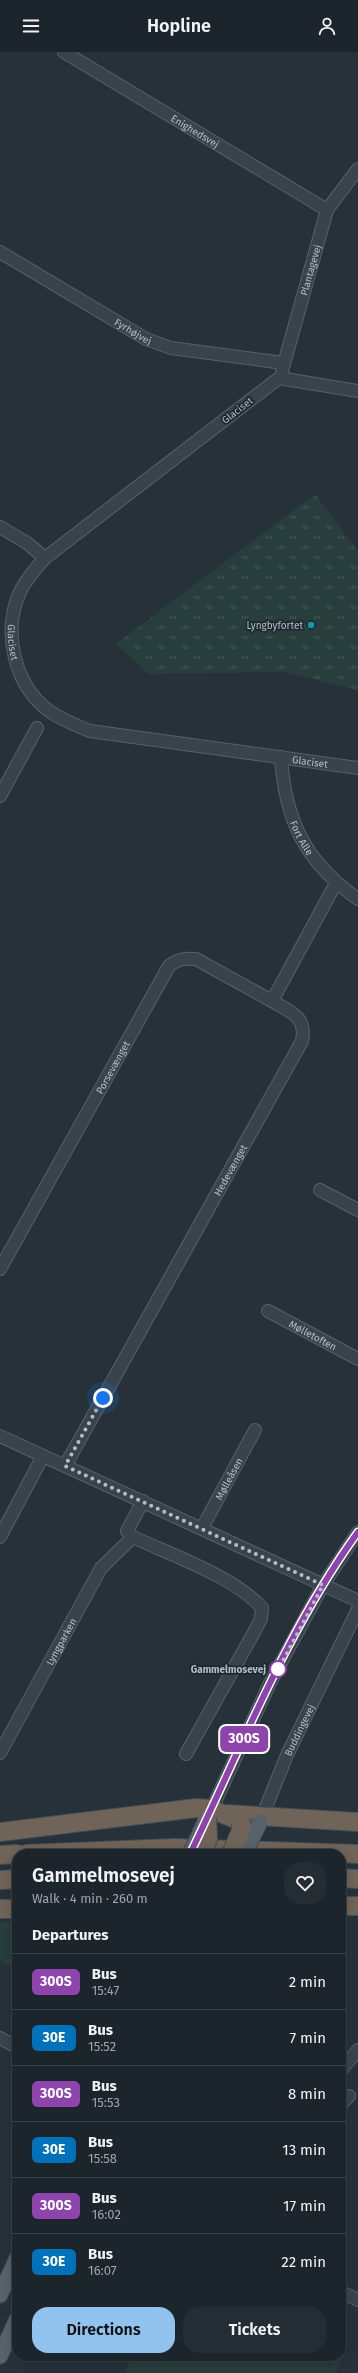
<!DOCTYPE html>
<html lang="en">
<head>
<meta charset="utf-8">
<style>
  body { margin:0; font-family:"Fira Sans",sans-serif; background:#252d34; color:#f1f3f6; height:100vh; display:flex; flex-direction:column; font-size:15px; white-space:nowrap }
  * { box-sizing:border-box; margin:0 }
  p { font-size:13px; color:#a0a5a9 }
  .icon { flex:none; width:22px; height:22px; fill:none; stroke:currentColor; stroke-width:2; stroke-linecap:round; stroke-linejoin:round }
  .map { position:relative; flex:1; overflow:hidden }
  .drawer { position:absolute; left:12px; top:1797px; width:334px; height:512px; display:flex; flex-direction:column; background:#1c252c; border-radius:16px; box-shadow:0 2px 10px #0003,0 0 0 1px #3a4248 }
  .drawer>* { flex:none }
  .badge { padding:0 8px; border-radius:6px; font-size:14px; line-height:26px }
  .you { position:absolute; width:20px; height:20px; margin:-10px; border:3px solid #fff; border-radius:50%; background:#1a73e8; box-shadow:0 0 0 6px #1a73e833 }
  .map>.badge { position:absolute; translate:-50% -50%; box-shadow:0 0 0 2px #fff }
  h2 { padding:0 20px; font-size:15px; line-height:36px }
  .round { display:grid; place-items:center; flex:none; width:42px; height:42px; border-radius:16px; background:#252d34 }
  .headline { display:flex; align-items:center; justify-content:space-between; height:68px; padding:0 20px }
  h1 { font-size:19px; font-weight:600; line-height:30px }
  .button { display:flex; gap:8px; margin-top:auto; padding:8px 20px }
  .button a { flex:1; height:46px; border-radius:16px; background:#92c2ee; color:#111; font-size:16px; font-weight:600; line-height:46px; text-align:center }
  .button a+a { background:#252d34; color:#f1f3f6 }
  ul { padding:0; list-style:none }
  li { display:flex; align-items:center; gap:12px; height:56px; padding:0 20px; border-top:1px solid #3a4248 }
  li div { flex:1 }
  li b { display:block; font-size:15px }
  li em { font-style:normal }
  li .badge { min-width:44px; font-weight:700; text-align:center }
  header { display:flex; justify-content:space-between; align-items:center; height:52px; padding:0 20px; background:#1c252c; font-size:18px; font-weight:600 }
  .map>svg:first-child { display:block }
  .green { fill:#283e3c }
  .park { fill:url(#park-tufts) }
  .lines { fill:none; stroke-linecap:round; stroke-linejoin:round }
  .minor-casing { stroke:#576169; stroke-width:14 }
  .major-casing { stroke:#424c54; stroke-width:17 }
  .highway-casing { stroke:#444e56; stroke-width:20 }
  .minor { stroke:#39434b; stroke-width:12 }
  .major { stroke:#57626b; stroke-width:15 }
  .highway { stroke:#706357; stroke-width:18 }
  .major-bridge-casing { stroke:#424c54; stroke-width:17; stroke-linecap:butt }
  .highway-bridge-casing { stroke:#444e56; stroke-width:20; stroke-linecap:butt }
  .major-bridge { stroke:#57626b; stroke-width:15 }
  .highway-bridge { stroke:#706357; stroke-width:18 }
  .line-casing { stroke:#fff; stroke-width:9 }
  .line { stroke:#8e44ad; stroke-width:6 }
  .walk { stroke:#b5bec6; stroke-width:4; stroke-dasharray:0 7.2 }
  .culture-dot { fill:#0f9aa8; stroke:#1e2830; stroke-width:1.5 }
  .stop-dot { fill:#fff; stroke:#8e44ad; stroke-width:2 }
  .labels { text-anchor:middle; stroke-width:3.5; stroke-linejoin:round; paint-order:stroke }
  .street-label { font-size:10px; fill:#b5bec6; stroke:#1e2830 }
  .poi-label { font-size:10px; fill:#b5bec6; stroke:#1e2830; text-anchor:end }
  .stop-label { font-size:10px; font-weight:bold; fill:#b5bec6; stroke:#1e2830; text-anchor:end }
</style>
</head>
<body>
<header><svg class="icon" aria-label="menu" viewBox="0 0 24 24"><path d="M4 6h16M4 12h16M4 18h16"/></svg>Hopline<svg class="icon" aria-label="person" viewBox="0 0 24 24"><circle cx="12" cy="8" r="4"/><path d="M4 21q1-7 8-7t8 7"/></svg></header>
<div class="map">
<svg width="358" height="2321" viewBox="0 0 358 2321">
  <defs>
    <pattern id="park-tufts" width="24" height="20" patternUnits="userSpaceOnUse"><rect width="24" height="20" fill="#283e3c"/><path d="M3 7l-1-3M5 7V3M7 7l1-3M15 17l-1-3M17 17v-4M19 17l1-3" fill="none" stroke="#455857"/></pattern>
  </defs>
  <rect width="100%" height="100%" fill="#26313a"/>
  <path class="green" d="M0,1870h17v49l-17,-11z
    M341,2299l4,2 -10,20h-211l7,-14 -3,-3h213z"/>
  <path class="park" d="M315,442l43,57v139l-74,-18 -135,2 -33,-30z"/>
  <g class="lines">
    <defs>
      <g id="minor">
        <path id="s1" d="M64,0l263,158"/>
        <path id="s2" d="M0,200l146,87 25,9 113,15"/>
        <path id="s3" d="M282,319l45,-161 31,-41"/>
        <path id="s4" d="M358,339l-79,-13 -234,180c-9,10 -19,21 -25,34 -18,39 -6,93 29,119 13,9 26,14 41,20l268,37"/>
        <path d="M0,475l27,16 18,15"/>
        <path id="s5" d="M281,705c4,63 24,105 77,142"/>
        <path d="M0,744l37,-68"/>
        <path d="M320,1138l38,20"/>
        <path id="s6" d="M0,1217l169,-303c9,-7 16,-8 27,-7l76,42"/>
        <path id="s7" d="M268,1259l90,48"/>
        <path d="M0,1384l358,165"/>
        <path id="s8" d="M65,1414l237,-425c5,-25 -12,-29 -30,-40l64,-118"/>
        <path d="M143,1449l-16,30 6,6c38,18 102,40 129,71l-1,11 -8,15 -67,120"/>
        <path id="s9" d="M202,1476l53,-98"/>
        <path d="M0,1485l43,-81"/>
        <path id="s10" d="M0,1701l101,-185 32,-31"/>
        <path d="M209,1763l61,-132 53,-98 35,-53"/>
        <path id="s11" d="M260,1770l27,-67 71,-146"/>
        <path d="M0,1986l17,9"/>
        <path d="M341,2018l17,-20"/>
        <path d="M341,2052l8,-8"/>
        <path d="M341,2240l17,8"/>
      </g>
      <path id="major" d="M0,2243l17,-37
        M0,2304l17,-37"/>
      <path id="highway" d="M227,1762l131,8
        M0,1780l196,-24 15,1 29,12
        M26,1802l148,-6 184,6
        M0,1803l17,-1
        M341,1826l17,1
        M0,1828l17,-1
        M341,1854h17
        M0,1857h17"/>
    </defs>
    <use href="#minor" class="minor-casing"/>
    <use href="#major" class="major-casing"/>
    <use href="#highway" class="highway-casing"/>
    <use href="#minor" class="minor"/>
    <use href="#major" class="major"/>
    <use href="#highway" class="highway"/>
    <defs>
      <path id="major-bridge" d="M190,1802l17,-36
        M244,1802l16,-32"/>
      <path id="highway-bridge" d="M202,1802l6,-15 -1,-21
        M231,1802l11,-26 -2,-7"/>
    </defs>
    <use href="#major-bridge" class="major-bridge-casing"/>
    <use href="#highway-bridge" class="highway-bridge-casing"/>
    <use href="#major-bridge" class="major-bridge"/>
    <use href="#highway-bridge" class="highway-bridge"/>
  </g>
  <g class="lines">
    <defs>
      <path id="line" d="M190,1802c52,-108 97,-224 168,-322"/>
    </defs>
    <use href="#line" class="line-casing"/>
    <use href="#line" class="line"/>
    <path class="walk" d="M103,1346l-38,68 258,119 -46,87 1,-3"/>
  </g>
  <circle class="culture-dot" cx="311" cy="573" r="4"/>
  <circle class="stop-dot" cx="278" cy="1617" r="8"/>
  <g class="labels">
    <g class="street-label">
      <text dy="4" stroke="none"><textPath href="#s1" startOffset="153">Enighedsvej</textPath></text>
      <text dy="4" stroke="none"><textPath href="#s3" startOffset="105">Plantagevej</textPath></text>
      <text dy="4" stroke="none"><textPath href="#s2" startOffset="155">Fyrhøjvej</textPath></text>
      <text transform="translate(237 358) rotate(-38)" y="4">Glaciset</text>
      <text dy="4" stroke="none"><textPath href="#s4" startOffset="469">Glaciset</textPath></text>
      <text dy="4" stroke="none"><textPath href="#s4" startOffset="817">Glaciset</textPath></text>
      <text dy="4" stroke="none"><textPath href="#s5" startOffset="84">Fort Alle</textPath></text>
      <text dy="4" stroke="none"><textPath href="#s6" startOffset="231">Porsevænget</textPath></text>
      <text dy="4" stroke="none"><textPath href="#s8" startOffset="339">Hedevænget</textPath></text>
      <text dy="4" stroke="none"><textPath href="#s7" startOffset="51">Mølletoften</textPath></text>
      <text dy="4" stroke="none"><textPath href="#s9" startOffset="56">Mølleåsen</textPath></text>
      <text dy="4" stroke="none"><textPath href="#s10" startOffset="127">Lyngparken</textPath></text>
      <text dy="4" stroke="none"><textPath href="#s11" startOffset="100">Buddingevej</textPath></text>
    </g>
    <g class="poi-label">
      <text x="303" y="577">Lyngbyfortet</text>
    </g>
    <g class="stop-label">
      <text x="266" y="1621">Gammelmosevej</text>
    </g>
  </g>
</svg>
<div class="you" style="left:103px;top:1346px"></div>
<b class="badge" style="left:244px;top:1687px;background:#8e44ad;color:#fff">300S</b>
<section class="drawer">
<div class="headline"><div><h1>Gammelmosevej</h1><p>Walk · 4 min · 260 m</p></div><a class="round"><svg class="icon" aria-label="heart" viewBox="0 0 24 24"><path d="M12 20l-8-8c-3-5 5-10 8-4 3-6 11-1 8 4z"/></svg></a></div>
<h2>Departures</h2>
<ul>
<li><span class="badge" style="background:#8e44ad;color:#fff">300S</span><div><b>Bus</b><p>15:47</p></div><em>2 min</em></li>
<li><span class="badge" style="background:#0072bc;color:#fff">30E</span><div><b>Bus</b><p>15:52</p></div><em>7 min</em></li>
<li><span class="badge" style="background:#8e44ad;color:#fff">300S</span><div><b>Bus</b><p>15:53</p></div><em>8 min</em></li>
<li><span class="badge" style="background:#0072bc;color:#fff">30E</span><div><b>Bus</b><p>15:58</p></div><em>13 min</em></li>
<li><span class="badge" style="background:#8e44ad;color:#fff">300S</span><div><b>Bus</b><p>16:02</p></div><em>17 min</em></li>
<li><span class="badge" style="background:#0072bc;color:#fff">30E</span><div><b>Bus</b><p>16:07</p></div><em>22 min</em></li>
</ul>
<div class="button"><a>Directions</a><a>Tickets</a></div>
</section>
</div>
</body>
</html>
